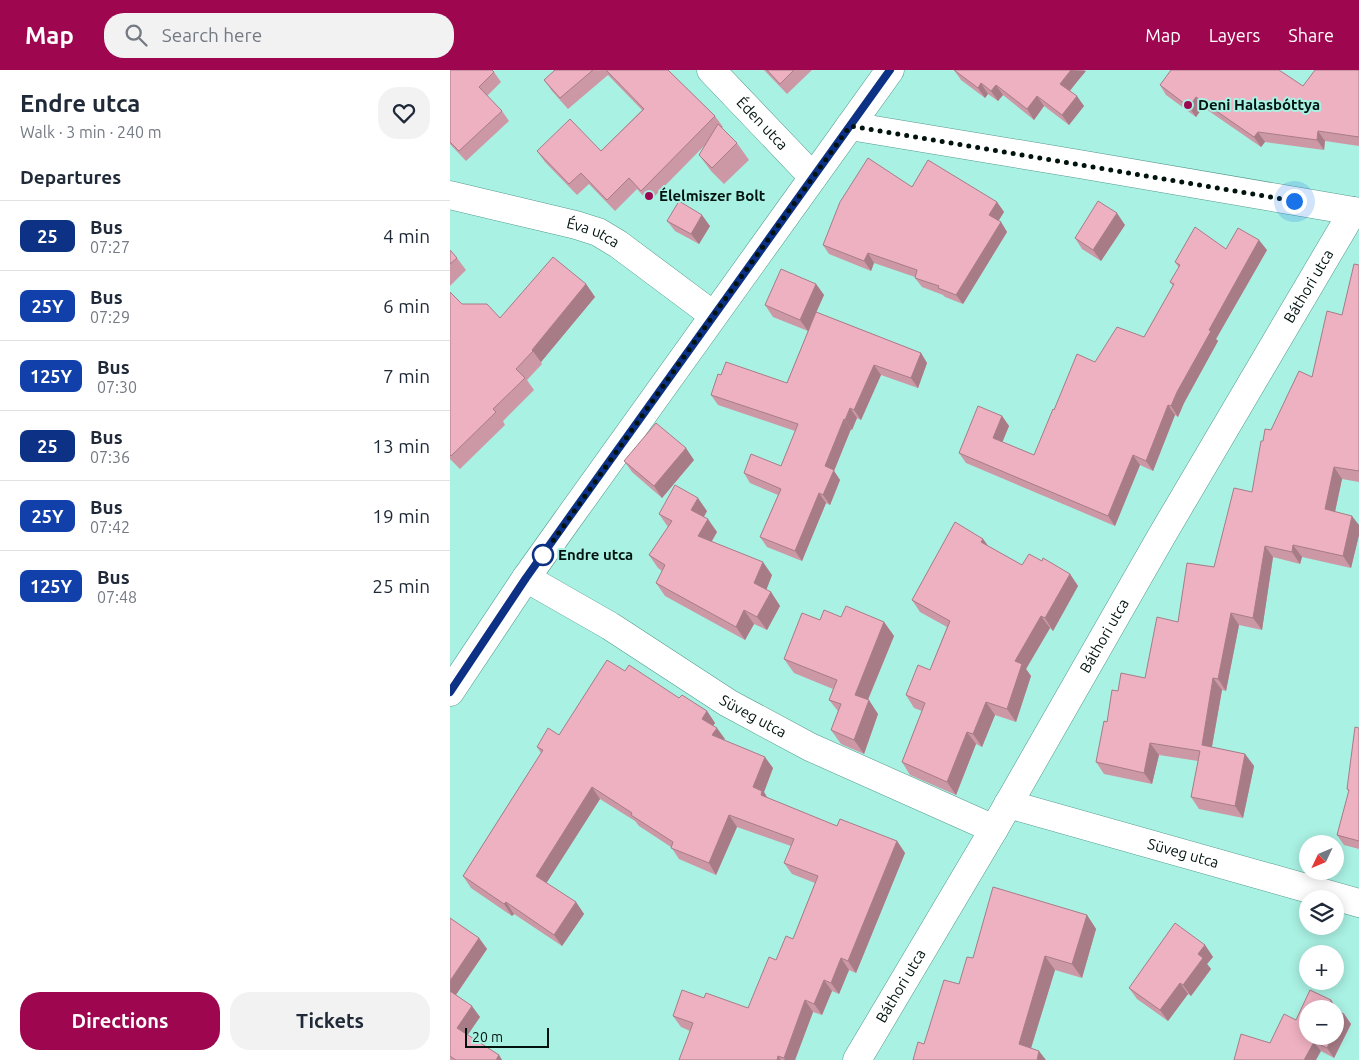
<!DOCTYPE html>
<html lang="en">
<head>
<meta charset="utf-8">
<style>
  body { margin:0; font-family:Ubuntu,sans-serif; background:#f2f2f3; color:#1f2937; height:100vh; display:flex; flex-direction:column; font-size:19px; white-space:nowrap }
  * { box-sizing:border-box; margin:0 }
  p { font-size:16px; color:#747a83 }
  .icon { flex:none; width:28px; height:28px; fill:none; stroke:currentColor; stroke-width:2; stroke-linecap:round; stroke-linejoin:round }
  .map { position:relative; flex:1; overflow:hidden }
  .sheet { display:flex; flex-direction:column; background:#fff; width:450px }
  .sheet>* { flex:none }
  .badge { padding:0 10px; border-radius:8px; font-size:18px; line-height:32px }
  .needle { width:32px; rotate:226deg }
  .controls { position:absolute; left:849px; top:765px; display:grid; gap:10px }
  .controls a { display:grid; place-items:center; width:45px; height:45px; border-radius:50%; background:#fff; box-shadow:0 2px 12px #0003; font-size:25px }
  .scale { position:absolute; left:15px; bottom:12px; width:84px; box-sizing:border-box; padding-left:5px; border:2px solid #00130f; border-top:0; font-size:14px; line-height:18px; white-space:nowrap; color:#00130f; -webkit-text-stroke:4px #a9f1e3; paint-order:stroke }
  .you { position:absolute; width:25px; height:25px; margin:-12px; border:4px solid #fff; border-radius:50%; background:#1a73e8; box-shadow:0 0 0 8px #1a73e833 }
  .map>.badge { position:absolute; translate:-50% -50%; box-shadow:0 0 0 2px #fff }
  h2 { padding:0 20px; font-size:19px; line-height:45px }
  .round { display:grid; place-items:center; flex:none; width:52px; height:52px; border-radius:20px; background:#f2f2f3 }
  .summary { display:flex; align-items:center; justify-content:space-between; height:85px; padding:0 20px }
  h1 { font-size:24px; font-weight:700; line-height:38px }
  .primary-button { display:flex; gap:10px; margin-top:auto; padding:10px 20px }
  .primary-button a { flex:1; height:58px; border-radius:20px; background:#9e0750; color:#fff; font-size:20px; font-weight:700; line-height:58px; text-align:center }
  .primary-button a+a { background:#f2f2f3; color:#1f2937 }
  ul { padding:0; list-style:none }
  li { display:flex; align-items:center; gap:15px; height:70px; padding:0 20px; border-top:1px solid #e0e1e3 }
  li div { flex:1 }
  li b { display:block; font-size:19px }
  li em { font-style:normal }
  li .badge { min-width:55px; font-weight:700; text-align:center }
  header { display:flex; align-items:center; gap:30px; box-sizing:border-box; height:70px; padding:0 25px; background:#9e0750; color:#fff }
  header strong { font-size:24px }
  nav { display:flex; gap:28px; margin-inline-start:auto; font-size:18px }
  .search { width:350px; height:45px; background:#f2f2f3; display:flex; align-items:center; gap:12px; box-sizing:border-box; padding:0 18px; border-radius:20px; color:#747a83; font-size:19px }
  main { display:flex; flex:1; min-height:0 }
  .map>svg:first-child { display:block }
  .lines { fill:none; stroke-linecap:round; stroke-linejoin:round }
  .minor-casing { stroke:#539a8e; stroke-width:29 }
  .minor { stroke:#fff; stroke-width:28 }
  .wall { fill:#cd98a6 }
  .shaded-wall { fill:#a77c87 }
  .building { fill:#eeb1c1; stroke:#a77c87 }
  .line-casing { stroke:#fff; stroke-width:11 }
  .line { stroke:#0d3184; stroke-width:8 }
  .walk { stroke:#00130f; stroke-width:5; stroke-dasharray:0 9 }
  .poi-dot { fill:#9e0750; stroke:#a9f1e3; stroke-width:2 }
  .stop-dot { fill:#fff; stroke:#0d3184; stroke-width:2.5 }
  .labels { text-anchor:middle; stroke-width:4; stroke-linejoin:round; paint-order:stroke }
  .poi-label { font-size:15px; font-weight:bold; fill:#00130f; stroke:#a9f1e3; text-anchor:start }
  .street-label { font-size:15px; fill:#00130f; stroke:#a9f1e3 }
  .stop-label { font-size:15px; font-weight:bold; fill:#00130f; stroke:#a9f1e3; text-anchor:start }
</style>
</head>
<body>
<header>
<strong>Map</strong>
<div class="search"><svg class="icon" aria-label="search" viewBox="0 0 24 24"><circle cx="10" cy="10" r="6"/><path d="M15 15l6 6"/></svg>Search here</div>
<nav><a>Map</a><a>Layers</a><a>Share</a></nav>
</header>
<main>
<section class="sheet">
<div class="summary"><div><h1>Endre utca</h1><p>Walk · 3 min · 240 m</p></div><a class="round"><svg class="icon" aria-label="heart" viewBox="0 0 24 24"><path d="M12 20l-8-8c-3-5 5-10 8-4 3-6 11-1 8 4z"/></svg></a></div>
<h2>Departures</h2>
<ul>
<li><span class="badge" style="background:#0d3184;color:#fff">25</span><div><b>Bus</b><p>07:27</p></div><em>4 min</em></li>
<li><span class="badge" style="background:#1240ab;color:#fff">25Y</span><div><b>Bus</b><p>07:29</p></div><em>6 min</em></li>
<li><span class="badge" style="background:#1240ab;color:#fff">125Y</span><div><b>Bus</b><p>07:30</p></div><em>7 min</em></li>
<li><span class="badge" style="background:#0d3184;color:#fff">25</span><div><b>Bus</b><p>07:36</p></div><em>13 min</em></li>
<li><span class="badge" style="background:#1240ab;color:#fff">25Y</span><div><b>Bus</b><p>07:42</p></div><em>19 min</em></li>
<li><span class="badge" style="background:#1240ab;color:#fff">125Y</span><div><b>Bus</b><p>07:48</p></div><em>25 min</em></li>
</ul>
<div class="primary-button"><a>Directions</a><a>Tickets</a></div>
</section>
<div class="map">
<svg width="909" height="990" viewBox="0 0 909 990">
  <rect width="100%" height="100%" fill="#a9f1e3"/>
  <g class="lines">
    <defs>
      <g id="minor">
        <path id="s1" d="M261,0l102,107"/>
        <path d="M400,56l229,38 280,48"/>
        <path id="s2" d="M0,125l126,30 22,7 20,12 95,71"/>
        <path id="s3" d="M76,508l84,48 118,77 82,44 184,82"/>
        <path d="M0,622l76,-114 42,-59 322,-449"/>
        <path id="s4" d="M558,734l351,99"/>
        <path id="s5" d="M407,990l137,-231 167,-292 192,-326"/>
      </g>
    </defs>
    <use href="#minor" class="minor-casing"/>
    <use href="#minor" class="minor"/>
  </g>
  <path class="wall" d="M0,0l44,2 7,10 -14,14 15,15 7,10 -43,40 -16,-17z
    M105,0h113l47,46 8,11 -1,1 15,15 12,17 -25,24 -13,-13 -12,-16 6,-10 -56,57 -12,-13 -22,22 -26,-27 -12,11 -32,-33 -8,-11h64l41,-41 -34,-35 -40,34 -16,-18 -8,-11z
    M314,0h48l-25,24z
    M504,0h131l-15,21 14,15 -15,19 -25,-19 -10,14 -31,-25 -5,6 -10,-7 -3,4 -24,-18z
    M909,0v76l-34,-5 -1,9 -59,-8 -4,5 -58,-40 -7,10 -30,-22 -6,-10 143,1z
    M462,117l85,15 7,10 -6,9 3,1 6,10 -44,72 -18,-7 -2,-2 -21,-8 -7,-9v-1l-41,-14 -3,8 -42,-17 -6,-9z
    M217,151l43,5 -11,18 -24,-13z
    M675,155l-24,36 -19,-12 -7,-11z
    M776,179l41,1 -51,89 2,2 -34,62 -6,14 -3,-2 -22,56 -13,-6 -25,61 -149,-63 -7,-10 43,-37 7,10 -7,16 32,13 20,-45 41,-48 49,-25 29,-51 -3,-4 9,-14 -4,-6z
    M0,180l7,8 9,12 -16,16z
    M909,195v217l-17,-3 -7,33 24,13v10l-8,33 -49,-11 -2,7 -27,-7 -11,73 -23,-5 -13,66 -4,-1 -10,57 33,7 9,12 -11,52 -44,-9 -8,-12 7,-36 -39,-6 -7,29 -48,-10 -8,-12 11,-40 11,-31 27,-13 33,-56 36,-55 38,-75 11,-51 49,-64 30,-62z
    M136,214l9,13 -54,65 1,2 -15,16 7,10 -31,31 2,4 -45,44 -10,-10v-167l12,12 38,14z
    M366,214l8,11 -8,17 105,41 6,10 -9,25 -37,-13 -20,45 -4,-2 -5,12 -1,-1 -17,42 6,9 -10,25 -4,-2 -24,58 -35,-14 -7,-10 18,-42 -28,-12 -6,-10 37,-7 14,-35 -77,-26 -7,-10 10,-20 66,8 21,-52 -35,-14 -8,-12z
    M244,390l-32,38 -30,-26 -8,-11z
    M257,441l-3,6 13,15 -5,9 60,34 -6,15 5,2 9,14 -13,24 -13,-6 -9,16 -80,-44 -9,-13 6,-12 -4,-3 -9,-13 19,-28 -9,-13z
    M533,469l5,7 34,19 20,-4 28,13 8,12 -25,45 -3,-3 -24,41 5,7 -15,46 -21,-7 -13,32 -6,-3 -20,51 -46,-20 -8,-13 20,-51 -8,-3 -8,-13 24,-25 17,-43 -27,-15 -8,-12z
    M391,547l43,5 10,14 -26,64 10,14 -14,40 -23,-10 -10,-14 7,-19 -9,-11 4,-11 -39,-16 -10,-14 36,-39z
    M175,601l54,27 28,13 8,12 -2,3 11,14 49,28 -9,24 3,6 70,28 60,15 8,12 -49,120 -7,-3 -10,24 -7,-3 -10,24 -9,-3 -18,48h-116l11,-29 -9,-4 -8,-11 31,-18 44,10 28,-48 17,-21 22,-56 -23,-9 -8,-11 7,-17 -54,-19 -21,48 -37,-16 -8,-12 -32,-21 -4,-5 -35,-22 -54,84 30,19 8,12 -22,32 -48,-32 -2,2 -41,-28 -8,-12 78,-123 -4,-6 22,-12z
    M909,658v121l-15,-4 -7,-10 12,-43 -2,-3z
    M637,845l9,14 -14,49 -27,-8 -24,78 -107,-4 49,-86z
    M0,848l29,20 8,11 -31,46 24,22 -13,18 32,20 3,5h-52z
    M755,875l8,12 -6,7 4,5 -20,27 -3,-2 -20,27 -31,-22 -8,-11z
    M881,930l7,10v1l6,3 7,10 -17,34 -13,-7 -25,-31z"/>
  <path class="shaded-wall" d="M621,0l15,1 -19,23 -7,-10z
    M531,13l7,11 -3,4 -7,-10z
    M546,15l7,10 -5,6 -7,-10z
    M587,26l7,10 -10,14 -7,-11z
    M627,26l7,10 -15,19 -7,-10z
    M746,27l7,10 -7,10 -7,-10z
    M868,61l7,10 -1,9 -7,-10z
    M808,62l7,10 -4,5 -7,-10z
    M547,132l7,10 -8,13 -7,-10z
    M667,143l8,12 -24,36 -8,-11z
    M252,145l8,11 -11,18 -8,-10z
    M551,152l6,10 -44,72 -7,-9z
    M809,170l8,10 -51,89 2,2 -34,62 -6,14 -7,-11 6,-14 32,-62z
    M418,183l6,10 -3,8 -7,-10z
    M136,214l9,13 -54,65 -9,-12z
    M366,214l8,11 -16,36 -8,-11z
    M471,283l6,10 -9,25 -7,-10z
    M424,295l7,10 -20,45 -7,-10z
    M718,335l7,10 -22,56 -7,-10z
    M400,338l7,10 -5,12 -7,-10z
    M552,346l7,10 -9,22 -7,-10z
    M394,349l7,10 -17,42 6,9 -10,25 -7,-10 2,-29z
    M236,378l8,12 -32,38 -8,-12z
    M683,385l7,10 -25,61 -7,-10z
    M884,397l8,12 -9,42 -8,-12z
    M369,423l7,10 -24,58 -7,-10z
    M248,428l9,13 -7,12 -9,-13z
    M902,446l7,9v10l-8,33 -8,-12z
    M258,449l9,13 -10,17 -9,-13z
    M533,469l9,12 -11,-9z
    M843,475l9,12 -2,7 -8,-12z
    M815,476l8,11 -11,73 -9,-12z
    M313,492l9,13 -8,21 -10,-13z
    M620,504l8,12 -25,45 -8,-13z
    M321,522l9,14 -13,24 -10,-13z
    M294,540l10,14 -9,16 -9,-13z
    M781,543l8,12 -13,66 -8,-12z
    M591,546l9,12 -24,41 5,7 -15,46 -9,-13 8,-48z
    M434,552l10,14 -30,73 -9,-14z
    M763,608l9,12 -12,67 -8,-12z
    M419,630l9,14 -14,40 -10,-14z
    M536,632l9,13 -13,32 -9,-13z
    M257,641l8,12 -5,7 -8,-11z
    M267,658l8,11 -5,7 -8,-11z
    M517,662l9,12 -20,51 -9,-13z
    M700,673l9,12 -7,29 -8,-11z
    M795,684l9,12 -11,52 -8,-12z
    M315,687l8,11 -9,24 6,10 -8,-5 -9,-10z
    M142,717l8,12 -56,88 -8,-11z
    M279,745l8,12 -21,48 -7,-12z
    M447,771l8,12 -49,120 -8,-12z
    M56,832l8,12 -2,2 -8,-12z
    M126,832l8,12 -22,32 -8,-11z
    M637,845l9,14 -14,49 -10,-14z
    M29,868l8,11 -34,50 -3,-5v-13z
    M755,875l8,12 -6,7 4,5 -20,27 -8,-11 15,-31z
    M595,886l10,14 -27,88 -9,-14z
    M391,888l8,12 -10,24 -8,-11z
    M374,910l8,11 -10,24 -8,-11z
    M730,913l8,11 -20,27 -8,-11z
    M355,930l8,12 -18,48h-10l-1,-2z
    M881,930l7,10 -3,6v-7h-5l-2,-2z
    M22,936l8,11 -15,22 -8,-11z
    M894,944l7,10 -17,34 -7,-10 6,-12h2v-3z
    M864,972l7,9 -5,9h-12z
    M589,981l7,9h-9z
    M49,985l3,5h-6z
    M328,986l3,4h-4z"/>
  <path class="building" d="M0,0h42l2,2 -15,15 23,24 -43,40 -9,-9z
    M105,0h38l-33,28 -16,-18z
    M156,0h62l47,46 -74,75 -12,-13 -22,22 -26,-27 -12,11 -32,-33 33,-32 31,32 43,-42z
    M317,0h27l-14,14z
    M504,0h117l-11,14 17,12 -15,19 -25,-19 -10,13 -31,-24 -5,6 -10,-8 -3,5z
    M721,0h108l24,16 12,-16h44v67l-41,-6 -1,9 -59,-8 -4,5 -58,-40 -7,10 -29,-22z
    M268,54l19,19 -25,25 -13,-13z
    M418,88l44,29 16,-27 69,42 -8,13 12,7 -45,73 -18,-7 1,-2 -24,-8 2,-8 -49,-17 -4,8 -41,-16 17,-43z
    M229,131l23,14 -11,19 -24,-13z
    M648,131l19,12 -24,37 -18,-12z
    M745,157l31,22 12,-21 21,12 -50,90 2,1 -34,61 -6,14 -3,-1 -22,56 -13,-6 -25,61 -149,-63 19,-47 24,10 -9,22 41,17 19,-46 1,1 23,-56 18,8 22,-35 27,10 30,-53 -4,-2 10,-17 -5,-3z
    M0,180l7,8 -7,6z
    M103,187l33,27 -54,66 1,1 -17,18 9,9 -32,31 3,3 -45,44 -1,-1v-163l12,12h25l13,14z
    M904,194l5,1v206l-25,-4 -9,42 27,7 -9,40 -50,-11 -1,7 -27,-6 -12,72 -22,-5 -13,66 -5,-1 -11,67 43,9 -10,52 -44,-9 9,-46 -50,-8 -6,30 -48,-11 8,-41 3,1 5,-32 6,1 3,-18 24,5 12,-61 21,5 9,-59 27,4 20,-79 18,4 9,-51h2l2,-12 6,1 28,-59 13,6 15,-66 15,4z
    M331,199l35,15 -16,36 -35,-15z
    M366,242l105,41 -10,25 -37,-13 -20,45 -4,-2 -5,12 -1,-1 -19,47 9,4 -11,25 -4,-2 -24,58 -35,-14 21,-48 -37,-16 7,-19 30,12 17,-42 -87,-29 7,-21 3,1 5,-13 61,21z
    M206,353l30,25 -32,38 -30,-25z
    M225,415l23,13 -7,12 17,9 -10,17 65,26 -9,21 17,9 -14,25 -13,-7 -8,17 -80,-44 9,-18 -16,-10 23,-34 -13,-7z
    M505,452l28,17 -2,3 41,23 7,-11 13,7 1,-3 27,16 -25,44 -4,-2 -26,45 7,3 -15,45 -21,-7 -13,32 -6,-2 -20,50 -45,-20 23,-59 -19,-8 12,-30 12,5 20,-49 -38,-21z
    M396,536l38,16 -29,73 14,5 -15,40 -23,-10 10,-26 -12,-4 8,-20 -53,-21 18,-46 18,7 4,-10 17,7z
    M157,590l18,11 4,-6 50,33 3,-3 25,16 -5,8 15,9 -5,7 53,22 -12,30 9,4 -1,4 76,31 3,-7 57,22 -49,120 -7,-3 -10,25 -7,-3 -10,24 -9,-4 -21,58 -6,-2 -1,4h-98l14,-37 -20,-7 9,-26 22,8 2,-5 42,15 21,-51 7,3 10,-24 7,3 25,-63 -34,-13 10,-24 -65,-24 -20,48 -38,-15 2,-6 -42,-27 1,-2 -40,-26 -56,89 40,26 -22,33 -48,-33 -2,2 -41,-28 80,-126 -6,-3 11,-19 11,7z
    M905,657l4,1v113l-22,-6 12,-45 -2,-1z
    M543,817l94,28 -15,49 -27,-8 -26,88 20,7 -2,9h-124l5,-18 6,2 20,-64 15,4 8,-27 6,1z
    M0,848l29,20 -29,43z
    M725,853l30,22 -7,9 5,4 -20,27 -3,-2 -20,27 -31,-22z
    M860,920l21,10 -3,7 5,2h-25v27h25l-6,12 -13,-6 -10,18h-70l7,-26 29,9 14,-29 12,6z
    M0,921l22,15 -15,22 42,27 -3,5h-40l-6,-4z
    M885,940l9,4 -9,19z"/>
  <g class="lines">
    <defs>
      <path id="line" d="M0,622l76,-114 42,-59 322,-449"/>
    </defs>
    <use href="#line" class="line-casing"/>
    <use href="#line" class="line"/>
    <path class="walk" d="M93,485l170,-239 137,-190 444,75"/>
  </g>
  <g class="poi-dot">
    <circle cx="738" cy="35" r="5"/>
    <circle cx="199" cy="126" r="5"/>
  </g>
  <circle class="stop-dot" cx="93" cy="485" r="10"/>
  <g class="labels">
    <g class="poi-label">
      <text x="748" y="40">Deni Halasbóttya</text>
      <text x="209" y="131">Élelmiszer Bolt</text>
    </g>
    <g class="street-label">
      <text dy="5" stroke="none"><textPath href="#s1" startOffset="74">Éden utca</textPath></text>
      <text dy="5" stroke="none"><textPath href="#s2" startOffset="148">Éva utca</textPath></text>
      <text dy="5" stroke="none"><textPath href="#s5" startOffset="896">Báthori utca</textPath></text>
      <text dy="5" stroke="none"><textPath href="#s5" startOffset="491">Báthori utca</textPath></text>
      <text dy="5" stroke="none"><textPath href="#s3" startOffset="266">Süveg utca</textPath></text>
      <text dy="5" stroke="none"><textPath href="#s4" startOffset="182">Süveg utca</textPath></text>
      <text dy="5" stroke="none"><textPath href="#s5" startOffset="86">Báthori utca</textPath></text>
    </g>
    <g class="stop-label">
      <text x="108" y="490">Endre utca</text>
    </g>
  </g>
</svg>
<div class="controls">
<a><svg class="needle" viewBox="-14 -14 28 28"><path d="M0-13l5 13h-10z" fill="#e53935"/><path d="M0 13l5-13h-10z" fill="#747a83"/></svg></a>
<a><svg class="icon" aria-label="layers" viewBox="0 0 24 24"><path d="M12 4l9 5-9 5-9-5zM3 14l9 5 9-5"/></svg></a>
<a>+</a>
<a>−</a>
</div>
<div class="scale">20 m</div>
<div class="you" style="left:844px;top:131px"></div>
</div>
</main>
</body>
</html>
